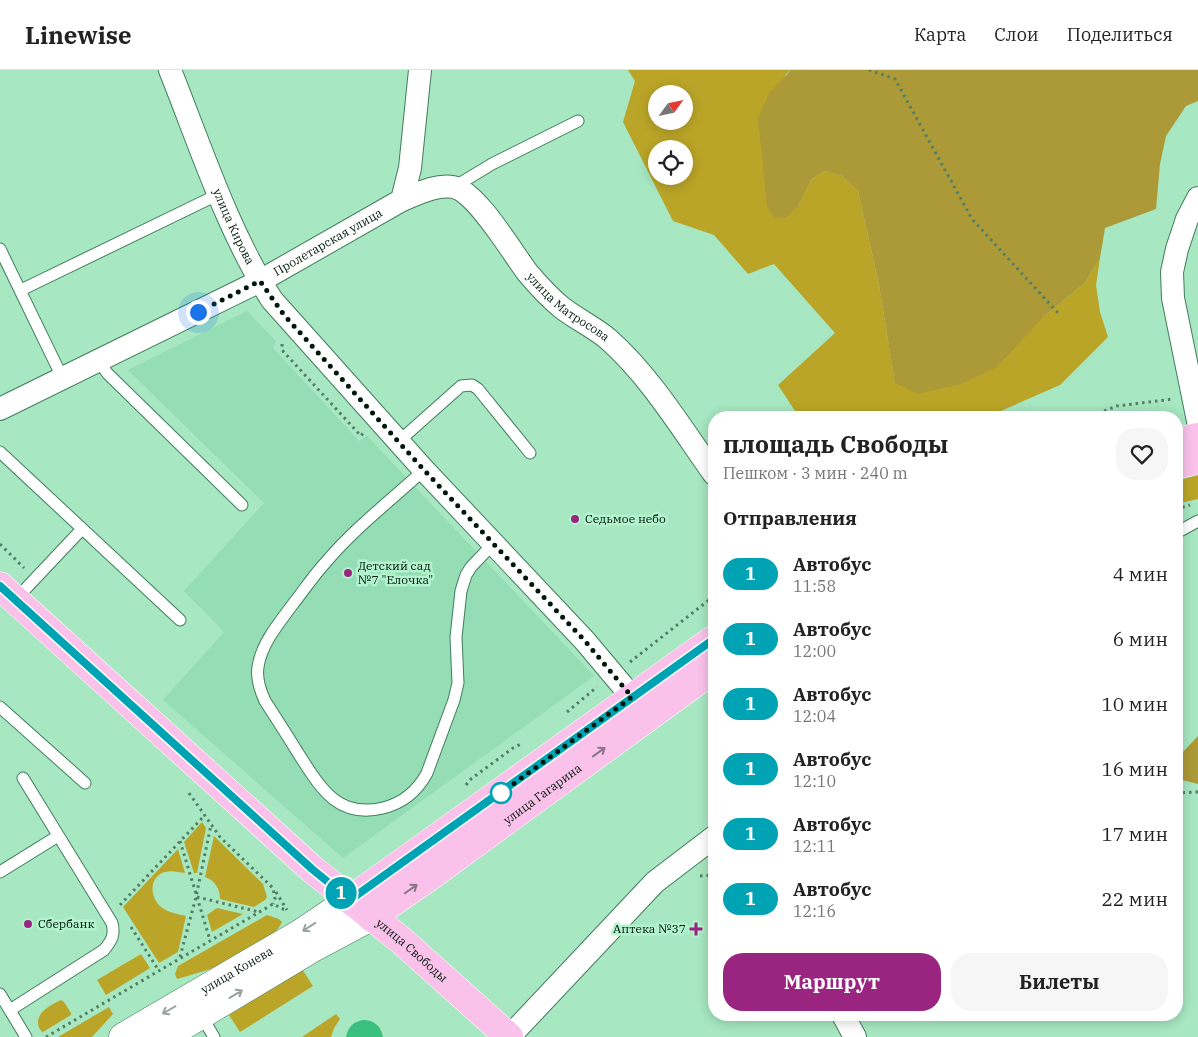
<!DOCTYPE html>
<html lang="ru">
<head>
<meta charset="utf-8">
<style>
  body { margin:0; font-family:"IBM Plex Serif",serif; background:#f6f6f6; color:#222; height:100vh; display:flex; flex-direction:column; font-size:19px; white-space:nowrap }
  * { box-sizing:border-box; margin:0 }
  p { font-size:16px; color:#767676 }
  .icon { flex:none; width:28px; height:28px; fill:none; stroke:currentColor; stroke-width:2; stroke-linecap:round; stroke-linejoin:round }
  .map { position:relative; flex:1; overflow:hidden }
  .side { position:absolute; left:708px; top:341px; width:475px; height:610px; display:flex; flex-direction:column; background:#fff; border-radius:20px; box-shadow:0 2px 12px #0003 }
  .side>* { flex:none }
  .badge { padding:0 10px; border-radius:16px; font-size:18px; line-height:32px }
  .needle { width:32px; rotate:57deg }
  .buttons { position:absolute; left:648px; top:15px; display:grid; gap:10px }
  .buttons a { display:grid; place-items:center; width:45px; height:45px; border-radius:50%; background:#fff; box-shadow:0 2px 12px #0003; font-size:25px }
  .you { position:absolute; width:25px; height:25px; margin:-12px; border:4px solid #fff; border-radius:50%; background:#1a73e8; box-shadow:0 0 0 8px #1a73e833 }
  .map>.badge { position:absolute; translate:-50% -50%; box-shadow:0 0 0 2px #fff }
  h2 { padding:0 15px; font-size:19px; line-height:45px }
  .round { display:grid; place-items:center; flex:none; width:52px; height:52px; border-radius:20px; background:#f6f6f6 }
  .overview { display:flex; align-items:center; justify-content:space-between; height:85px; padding:0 15px }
  h1 { font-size:24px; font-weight:800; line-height:38px }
  .primary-button { display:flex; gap:10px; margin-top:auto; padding:10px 15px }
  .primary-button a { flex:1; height:58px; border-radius:20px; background:#9a2580; color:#fff; font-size:20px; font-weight:800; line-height:58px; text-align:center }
  .primary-button a+a { background:#f6f6f6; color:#222 }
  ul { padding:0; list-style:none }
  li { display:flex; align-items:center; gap:15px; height:65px; padding:0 15px }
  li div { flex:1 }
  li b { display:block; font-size:19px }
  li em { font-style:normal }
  li .badge { min-width:55px; font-weight:700; text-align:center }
  header { display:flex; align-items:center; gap:30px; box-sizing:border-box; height:70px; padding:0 25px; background:#fff; border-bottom:1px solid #e0e0e0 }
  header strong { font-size:24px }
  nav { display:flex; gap:28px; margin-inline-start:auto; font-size:18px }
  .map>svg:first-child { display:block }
  .built { fill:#95ddb4 }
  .green { fill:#bba528; fill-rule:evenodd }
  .forest { fill:#ac9937 }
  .water { fill:#39c081 }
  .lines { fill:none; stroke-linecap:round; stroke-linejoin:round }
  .lane-casing { stroke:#407e5d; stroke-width:13 }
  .street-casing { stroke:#407e5d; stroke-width:24 }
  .secondary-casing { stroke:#407e5d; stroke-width:29 }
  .primary-casing { stroke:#fff; stroke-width:29 }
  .path { stroke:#537f66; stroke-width:3; stroke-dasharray:2.5 4; stroke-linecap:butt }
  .lane { stroke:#fff; stroke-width:11 }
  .street { stroke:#fff; stroke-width:22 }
  .secondary { stroke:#fff; stroke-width:28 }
  .primary { stroke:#fac2ea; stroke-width:28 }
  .oneway { stroke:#8a7586 }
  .oneway2 { stroke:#99a29d }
  .line-casing { stroke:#fff; stroke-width:11 }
  .line { stroke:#00a3b4; stroke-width:8 }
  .walk { stroke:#00170b; stroke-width:5; stroke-dasharray:0 9 }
  .poi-dot { fill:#9a2580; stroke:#b3f4ce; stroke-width:2 }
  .stop-dot { fill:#fff; stroke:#00a3b4; stroke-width:2.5 }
  .labels { text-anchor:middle; stroke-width:5; stroke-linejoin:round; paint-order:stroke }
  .street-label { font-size:12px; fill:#00170b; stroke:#b3f4ce }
  .poi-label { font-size:12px; fill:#00170b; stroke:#b3f4ce; text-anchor:start }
</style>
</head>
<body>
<header>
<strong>Linewise</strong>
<nav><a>Карта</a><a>Слои</a><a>Поделиться</a></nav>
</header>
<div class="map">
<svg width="1198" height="967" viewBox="0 0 1198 967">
  <rect width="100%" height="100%" fill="#a7e7c1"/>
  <path class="built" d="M247,241l29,30 -3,7 86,93 8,-5 227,240 -251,182 -180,-158 61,-68 -40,-41 80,-88 -136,-133z"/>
  <path class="green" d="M628,0h163l-6,5 13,131 14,-27 13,-8 17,5 16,15 21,94 16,97 148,-65 42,-34 15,-25 -4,27 4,27 8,25 -48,48 -73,32h-188l-21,-32 57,-52 -61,-69 -26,10 -34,-39 -41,-14 -50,-99 12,-41zM656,24h28v27h-28zM656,79h28v27h-28z
    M1198,405v24l-22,5v-23z
    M202,752l4,6 -9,45h-3l-10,-31z
    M214,766l49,48 4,13 -2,3 -11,7 -34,-8c0,-10 -5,-19 -15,-22z
    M178,779l7,24c-7,-1 -13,-3 -20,-1 -18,5 -15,29 -1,37 6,4 15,5 22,7l-8,36 -19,11 -36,-56z
    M217,838l26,6 -31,18 -5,-17z
    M267,845l12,4 3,3c-5,15 -42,34 -57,41 -14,7 -32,11 -48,16l-2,-5 3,-8z
    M141,884l9,14 -44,27 -9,-15z
    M302,899l11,17 -73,46 -11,-17z
    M61,930l3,2 7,11v2l-28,17 -2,-1c-10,-15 7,-25 20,-31z
    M109,937l4,7 -21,23h-34z
    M336,944l4,5 -6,9 -3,9h-29z"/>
  <path class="forest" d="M791,0h407v31l-12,5 -20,30 -6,28 -4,45 -51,19 -5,30 -15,25 -42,34 -46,50 -36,17 -43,10 -23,-11 -16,-98 -21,-94 -16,-15 -17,-5 -13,8 -14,27 -12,12 -12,-1 -7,-10 -9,-88 11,-26z
    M1198,666v48l-16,-4 -5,-12 5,-15z"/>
  <path class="water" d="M363,950c11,0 18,6 20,17h-37c2,-10 7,-15 17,-17z"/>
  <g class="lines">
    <defs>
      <path id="lane" d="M454,117l38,-23 86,-43
        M0,179l63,130
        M21,220l198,-96
        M99,291l8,12 135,132
        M398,372l63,-56 11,-1 6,4 52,64
        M0,382l180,168
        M424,400c-33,30 -69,58 -98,92 -12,13 -22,28 -33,42 -14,19 -32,40 -35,63 -2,12 2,23 7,34 11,17 22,34 33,52 22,34 39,66 85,55 20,-5 35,-18 44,-35l27,-73 4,-17 -2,-46 5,-46 5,-16 5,-8 22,-23
        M1176,463l22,-12
        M15,530l67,-71
        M0,637l85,76
        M0,802l58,-36
        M0,924l26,43
        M10,940l94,-60c8,-10 11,-15 8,-27l-89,-145
        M201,945l13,22"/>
      <g id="street">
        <path id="s1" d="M170,0c30,75 58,162 102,230l152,170 161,171 47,56"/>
        <path d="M1198,128l-11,21 -10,30 -5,23 1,26 25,123"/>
        <path id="s2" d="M402,130c15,-6 34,-16 51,-13 23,4 59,65 74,85 10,12 22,25 34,35 15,12 33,20 47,32 42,37 74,90 106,135"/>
        <path id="s3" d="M0,339l260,-128 142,-81 8,-32 10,-98"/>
        <path d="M843,945l12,22"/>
        <path d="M509,967l146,-155 59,-45"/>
      </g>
      <g id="secondary">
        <path id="s4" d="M123,967l178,-104 49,-33"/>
        <path d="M164,967l147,-88 60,-32"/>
      </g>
      <g id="primary">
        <path d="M1176,372l22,-5"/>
        <path d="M1176,395l22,-5"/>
        <path id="s5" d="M0,516l312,283 90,72 107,96"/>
        <path d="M350,830l364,-261"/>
        <path id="s6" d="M371,847l58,-40 285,-208"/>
      </g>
    </defs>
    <use href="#lane" class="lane-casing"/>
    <use href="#street" class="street-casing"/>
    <use href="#secondary" class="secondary-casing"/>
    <use href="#primary" class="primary-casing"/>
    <path class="path" d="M869,0l26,9 77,140 86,94
      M282,274v6l79,86 2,-3
      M1086,348l31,-12 56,-7
      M1176,439l14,-4
      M0,474l24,24
      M630,592l84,-66
      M567,642l30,-25
      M466,715l5,-6 42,-31 10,-5
      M189,723l31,44 53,51 2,11 -2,5
      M1176,723l22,-1
      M180,771l30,99
      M700,806l14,-1
      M276,822l11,18
      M197,827l62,15
      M120,835l85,-90
      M131,857l28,44
      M180,887l16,-60 15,-72
      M46,967l227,-133 14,7"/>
    <use href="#lane" class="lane"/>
    <use href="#street" class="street"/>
    <use href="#secondary" class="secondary"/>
    <use href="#primary" class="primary"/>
  </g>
  <defs><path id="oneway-shaft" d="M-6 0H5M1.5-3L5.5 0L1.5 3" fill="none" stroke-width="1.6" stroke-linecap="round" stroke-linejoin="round" transform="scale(1.25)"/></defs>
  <g class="oneway">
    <use href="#oneway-shaft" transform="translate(599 682) rotate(-36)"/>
    <use href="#oneway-shaft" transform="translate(411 819) rotate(-35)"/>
  </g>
  <g class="oneway2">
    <use href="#oneway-shaft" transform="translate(309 857) rotate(147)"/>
    <use href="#oneway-shaft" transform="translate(236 924) rotate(-31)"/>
    <use href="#oneway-shaft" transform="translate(169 940) rotate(150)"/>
  </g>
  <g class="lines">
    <defs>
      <path id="line" d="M0,516l312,283 38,31 364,-261"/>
    </defs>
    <use href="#line" class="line-casing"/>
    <use href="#line" class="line"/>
    <path class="walk" d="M198,242l62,-31 24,34 140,155 161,171 47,56 -131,96"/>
  </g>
  <g class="poi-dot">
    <circle cx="575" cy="449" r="5"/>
    <circle cx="348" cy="503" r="5"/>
    <circle cx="28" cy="854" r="5"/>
    <path d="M693.5 851.5h5v5h5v5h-5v5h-5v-5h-5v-5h5z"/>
  </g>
  <circle class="stop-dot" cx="501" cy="723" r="10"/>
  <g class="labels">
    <g class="street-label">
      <text dy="4" stroke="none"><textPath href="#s1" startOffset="169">улица Кирова</textPath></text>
      <text dy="4" stroke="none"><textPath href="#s3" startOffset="368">Пролетарская улица</textPath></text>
      <text dy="4" stroke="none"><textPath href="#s2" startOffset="222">улица Матросова</textPath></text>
      <text dy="4" stroke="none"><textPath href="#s6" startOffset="211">улица Гагарина</textPath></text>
      <text dy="4" stroke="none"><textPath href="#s5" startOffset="550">улица Свободы</textPath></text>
      <text dy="4" stroke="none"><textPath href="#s4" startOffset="132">улица Конева</textPath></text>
    </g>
    <g class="poi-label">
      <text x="585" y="453">Седьмое небо</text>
      <text x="358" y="500">Детский сад<tspan x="358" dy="14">№7 "Елочка"</tspan></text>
      <text x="38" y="858">Сбербанк</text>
      <text x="686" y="863" text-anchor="end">Аптека №37</text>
    </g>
  </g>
</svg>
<div class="buttons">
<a><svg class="needle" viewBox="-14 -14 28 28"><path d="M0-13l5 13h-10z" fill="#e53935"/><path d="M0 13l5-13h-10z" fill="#767676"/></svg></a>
<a><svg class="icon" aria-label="locate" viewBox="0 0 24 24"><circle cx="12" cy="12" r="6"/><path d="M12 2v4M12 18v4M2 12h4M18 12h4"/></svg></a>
</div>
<div class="you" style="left:198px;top:242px"></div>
<b class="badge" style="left:341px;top:823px;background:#00a3b4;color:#fff">1</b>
<section class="side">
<div class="overview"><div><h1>площадь Свободы</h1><p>Пешком · 3 мин · 240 m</p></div><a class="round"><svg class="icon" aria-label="heart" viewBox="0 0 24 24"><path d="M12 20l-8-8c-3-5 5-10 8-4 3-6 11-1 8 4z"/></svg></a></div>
<h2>Отправления</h2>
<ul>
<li><span class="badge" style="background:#00a3b4;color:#fff">1</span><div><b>Автобус</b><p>11:58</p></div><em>4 мин</em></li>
<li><span class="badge" style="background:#00a3b4;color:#fff">1</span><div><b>Автобус</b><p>12:00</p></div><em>6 мин</em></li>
<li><span class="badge" style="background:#00a3b4;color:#fff">1</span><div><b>Автобус</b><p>12:04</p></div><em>10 мин</em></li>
<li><span class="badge" style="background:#00a3b4;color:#fff">1</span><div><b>Автобус</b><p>12:10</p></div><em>16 мин</em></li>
<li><span class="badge" style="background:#00a3b4;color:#fff">1</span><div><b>Автобус</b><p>12:11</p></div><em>17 мин</em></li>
<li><span class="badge" style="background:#00a3b4;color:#fff">1</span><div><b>Автобус</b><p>12:16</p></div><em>22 мин</em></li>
</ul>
<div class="primary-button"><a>Маршрут</a><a>Билеты</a></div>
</section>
</div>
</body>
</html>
